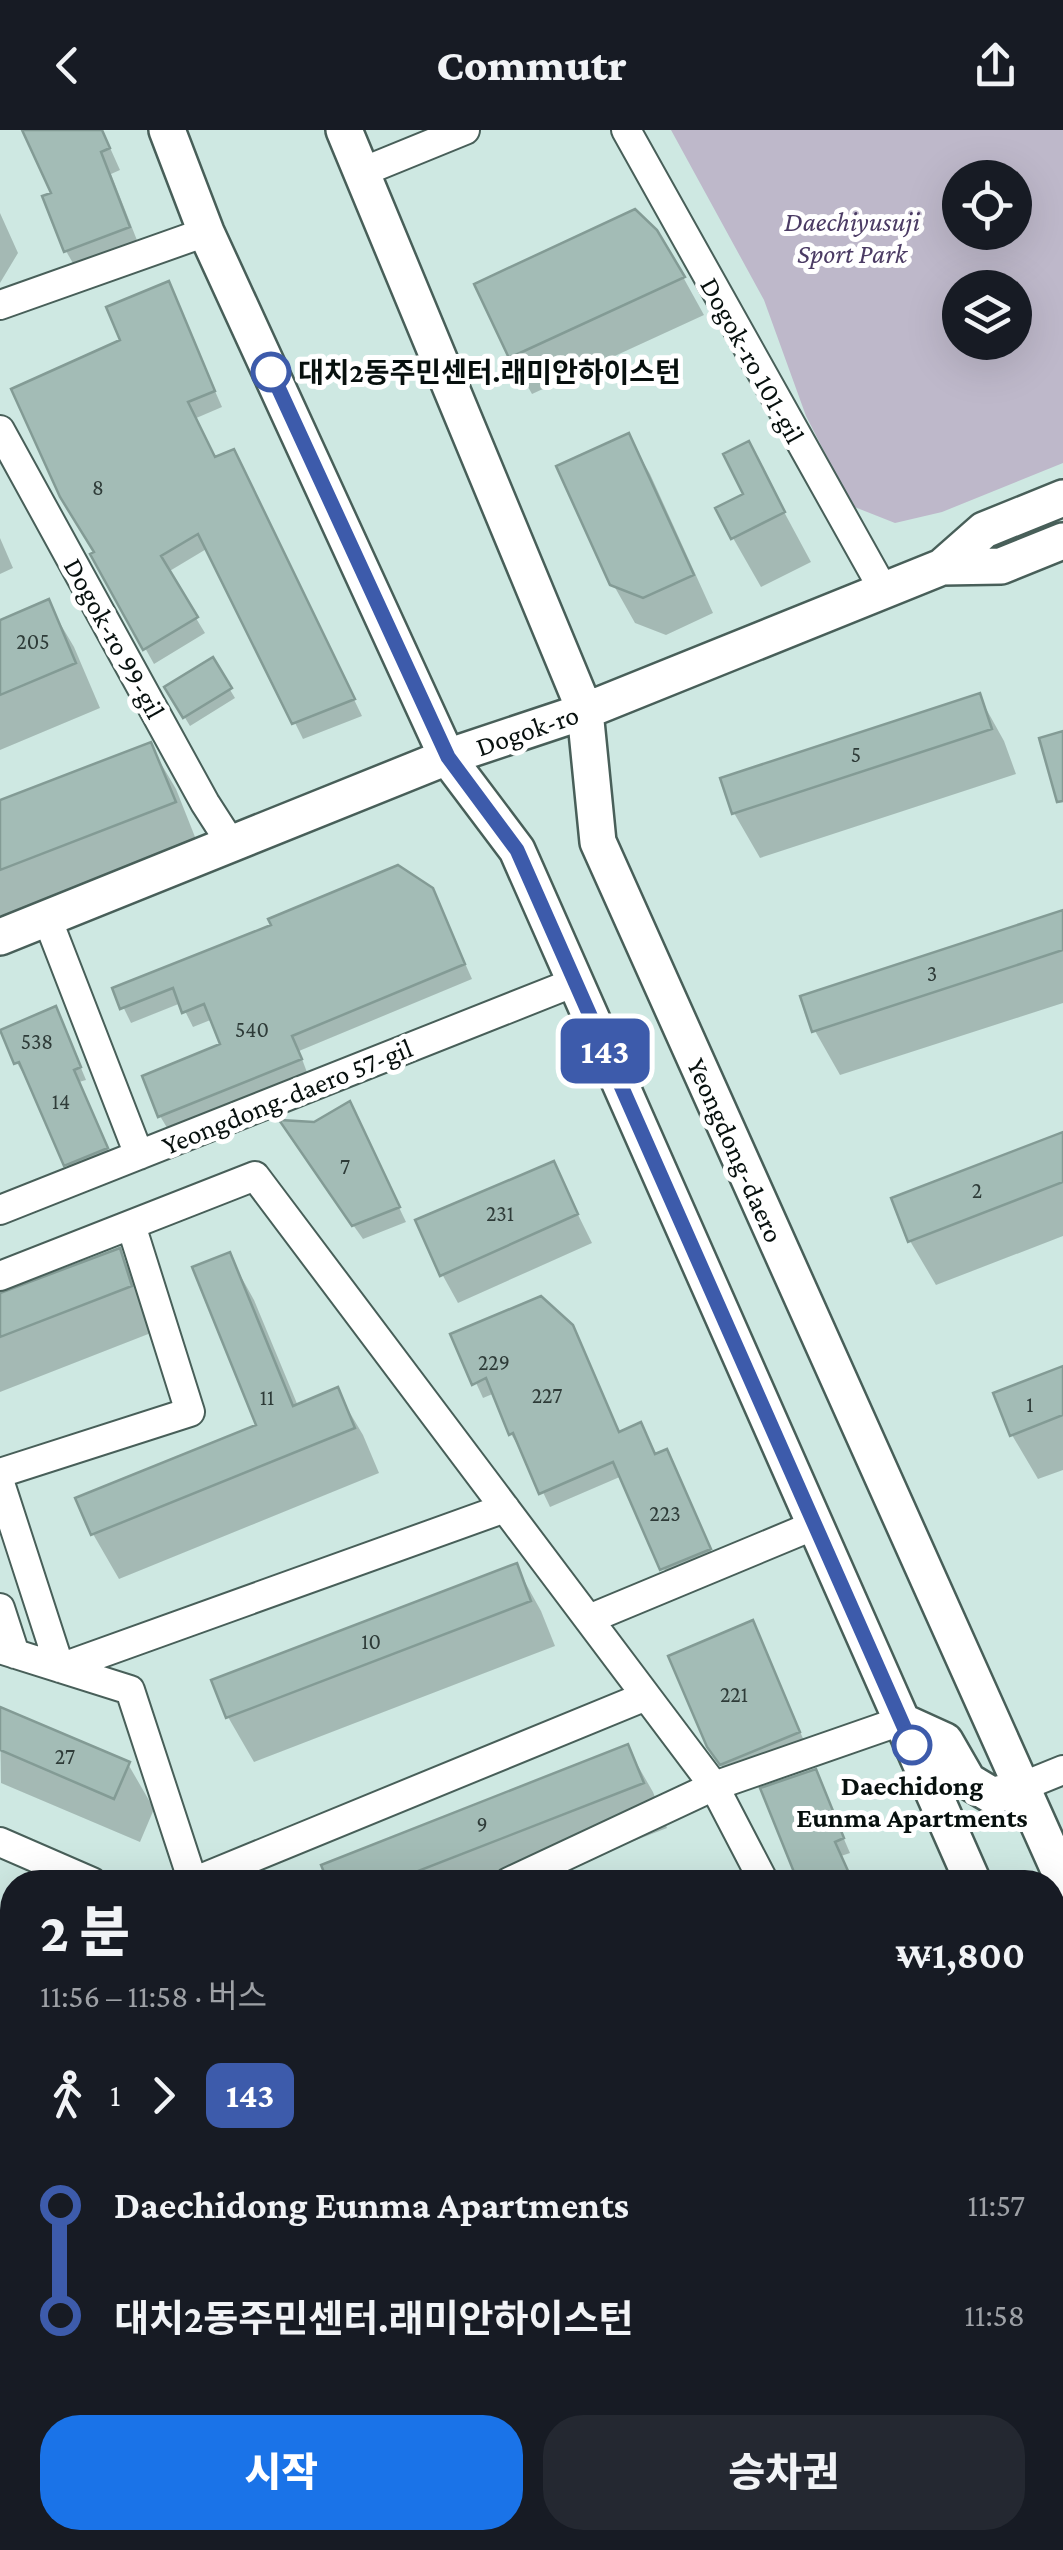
<!DOCTYPE html>
<html lang="ko">
<head>
<meta charset="utf-8">
<style>
  body { margin:0; font-family:"Crimson Pro","Noto Sans KR",serif; background:#242831; color:#f1f3f6; height:100vh; display:flex; flex-direction:column; font-size:38px; white-space:nowrap }
  * { box-sizing:border-box; margin:0 }
  p { font-size:32px; color:#9ea1a6 }
  .icon { flex:none; width:55px; height:55px; fill:none; stroke:currentColor; stroke-width:2; stroke-linecap:round; stroke-linejoin:round }
  .map { position:relative; flex:1; overflow:hidden }
  .side { position:absolute; left:0px; top:1740px; width:1065px; height:680px; display:flex; flex-direction:column; background:#171b24; border-radius:40px 40px 0 0; box-shadow:0 10px 40px #0002 }
  .side>* { flex:none }
  .badge { padding:0 20px; border-radius:15px; font-size:35px; line-height:65px }
  .tools { position:absolute; left:942px; top:30px; display:grid; gap:20px }
  .tools a { display:grid; place-items:center; width:90px; height:90px; border-radius:50%; background:#171b24; box-shadow:0 10px 40px #0002; font-size:50px }
  .map>.badge { position:absolute; translate:-50% -50%; box-shadow:0 0 0 5px #fff }
  .legs { display:flex; align-items:center; gap:15px; height:110px; padding:0 40px; font-size:32px }
  .legs p { margin-inline-start:auto }
  .summary { display:flex; align-items:center; justify-content:space-between; height:170px; padding:0 40px }
  h1 { font-size:55px; font-weight:800; line-height:75px }
  .cta { display:flex; gap:20px; margin-top:auto; padding:20px 40px }
  .cta a { flex:1; height:115px; border-radius:40px; background:#1a73e8; color:#fff; font-size:40px; font-weight:800; line-height:115px; text-align:center }
  .cta a+a { background:#242831; color:#f1f3f6 }
  ul { padding:0 40px; list-style:none }
  li { display:flex; align-items:center; gap:35px; height:110px; font-size:38px }
  li i { display:grid; place-items:center; width:15px; height:100%; margin:0 12px; background:currentColor }
  li i::after { content:''; width:25px; height:25px; margin:-12px; border:8px solid; border-radius:50%; background:#171b24 }
  li p { margin-inline-start:auto }
  li:first-child i { background:linear-gradient(#0000 50%,currentColor 0) }
  li:last-child i { background:linear-gradient(currentColor 50%,#0000 0) }
  header { display:flex; justify-content:space-between; align-items:center; height:130px; padding:0 40px; background:#171b24; font-size:45px; font-weight:800 }
  .map>svg:first-child { display:block }
  .green { fill:#beb8ca; fill-rule:evenodd }
  .shadow { fill:#0003 }
  .building { fill:#a3bcb6; stroke:#839b95; stroke-width:2.5 }
  .lines { fill:none; stroke-linecap:round; stroke-linejoin:round }
  .minor-casing { stroke:#485f59; stroke-width:32 }
  .major-casing { stroke:#485f59; stroke-width:40 }
  .minor { stroke:#fff; stroke-width:28 }
  .major { stroke:#fff; stroke-width:35 }
  .line-1-casing { stroke:#fff; stroke-width:22 }
  .line-1 { stroke:#3d5bab; stroke-width:15 }
  .stop-1-dot { fill:#fff; stroke:#3d5bab; stroke-width:5 }
  .labels { text-anchor:middle; stroke-width:10; stroke-linejoin:round; paint-order:stroke }
  .number-label { font-size:22px; fill:#2e3b38 }
  .park-label { font-size:28px; font-style:italic; fill:#4b3b64; stroke:#fff }
  .street-label { font-size:28px; fill:#07100e; stroke:#fff }
  .stop-label { font-size:28px; font-weight:bold; fill:#07100e; stroke:#fff; text-anchor:start }
</style>
</head>
<body>
<header><svg class="icon" aria-label="back" viewBox="0 0 24 24"><path d="M15 5l-7 7 7 7"/></svg>Commutr<svg class="icon" aria-label="share" viewBox="0 0 24 24"><path d="M12 15V3M7 8l5-5 5 5M5 13v7h14v-7"/></svg></header>
<div class="map">
<svg width="1063" height="2420" viewBox="0 0 1063 2420">
  <rect width="100%" height="100%" fill="#cee8e2"/>
  <path class="green" d="M671,0h392v333l-121,49 -47,11 -43,-17 -46,-90 -42,-116zM960,48h55v54h-55zM960,158h55v54h-55z
    M0,2176l12,7v225h122l-34,12h-100z"/>
  <path class="shadow" d="M25,0h77l18,40 -9,4 29,74 -62,24 -12,-21 -12,-57z
    M0,83l18,40 -18,30z
    M667,118l37,67 -172,79 -21,-37z
    M168,154l54,123 -28,12 21,41 27,8 120,248 -59,23 -95,-191 -40,24 37,61 -51,31 -61,-109 4,-2 27,-211z
    M628,306l22,38 63,139 -47,22 -31,-12 -22,-39z
    M748,315l63,117 -50,25 -28,-49 13,-42z
    M0,408l13,30 -13,6z
    M48,473l26,44 26,61 -100,42v-127z
    M212,530l23,38 -45,28 -23,-38z
    M979,566l25,45 12,33 -256,84 -26,-45z
    M150,615l26,44 23,58 -199,77v-121z
    M432,759l40,90 -173,72 9,24 -139,56 -9,-15 64,-70 -11,-27 -20,8 -12,-24 -50,20 -16,-33 159,-63z
    M1063,790v83l-223,72 -25,-44z
    M62,892l24,58 -7,2 34,79 -40,16 -46,-103 -3,1 -7,-12 -14,-32z
    M357,989l49,103 -43,17 -73,-103 25,-11z
    M1063,1004v102l-127,49 -26,-44z
    M553,1034l39,79 -134,60 -16,-29z
    M119,1121l25,44 12,36 -156,61v-98z
    M229,1125l25,45 44,106 39,-15 26,44 16,38 -260,106 -26,-45 167,-108z
    M454,1205l221,132 42,98 -46,19 -49,-108 -72,31 -28,-59 -2,1 -9,-15 -16,-41 -12,5z
    M1063,1238v102l-25,9 -26,-44z
    M516,1436l25,45 14,35 -301,116 -26,-45z
    M752,1493l57,129 -76,32 -24,-38z
    M0,1580l128,54 26,45 -14,33 -139,-59z
    M627,1617l26,45 14,36 -139,54h-198l-6,-16z
    M815,1642l35,81 -9,3 12,26h-57l-4,-7 4,-2z
    M0,1807l12,5v68l-12,-5z
    M0,2049l12,5v70l-12,-6z
    M1052,2395l11,18v7h-102l32,-12h59z
    M420,2408h93l7,12h-133z
    M567,2408h72l-31,12h-33z"/>
  <path class="building" d="M22,0h80l8,18 -9,4 29,75 -66,25 -22,-56 9,-3z
    M635,79l22,21 28,47 -176,81 -35,-74z
    M169,151l46,110 -27,11 27,55 19,-8 121,250 -63,25 -94,-190 -37,22 37,61 -55,33 -53,-96 4,-2 -34,-55 -49,-108 109,-49 -14,-33z
    M629,303l65,142 -51,23 -33,-13 -54,-119z
    M749,311l36,71 -54,27 -16,-31 28,-14 -20,-40z
    M49,469l27,64 -76,32v-75z
    M213,527l19,31 -49,30 -19,-31z
    M980,563l12,36 -260,85 -12,-36z
    M1063,601v70l-6,1 -18,-64z
    M151,612l25,60 -176,68v-70z
    M398,735l35,23 32,76 -173,72 10,23 -144,58 -16,-41 78,-32 -16,-40 -22,9 -9,-25 -53,21 -8,-21 159,-63 -3,-6z
    M1063,780v40l-251,82 -12,-36z
    M56,876l25,61 -7,3 34,78 -44,18 -45,-104 -5,2 -14,-34z
    M350,971l50,106 -48,19 -73,-106 35,2z
    M1063,1002v50l-155,60 -17,-44z
    M554,1031l24,53 -138,62 -25,-56z
    M120,1118l12,38 -132,51v-44z
    M230,1122l63,154 45,-19 17,41 -264,107 -16,-37 181,-73 -64,-158z
    M541,1166l32,29 46,107 22,-10 14,32 12,-5 44,100 -51,21 -47,-108 -74,32 -26,-61 -4,2 -23,-57 -14,7 -22,-51z
    M1063,1236v49l-53,21 -17,-43z
    M517,1433l14,38 -305,117 -15,-38z
    M753,1490l47,112 -80,33 -13,-18 -39,-91z
    M0,1577l130,55 -16,37 -114,-49z
    M628,1614l16,39 -254,99h-62l-7,-17z
    M816,1639l28,69 -9,4 18,40h-55l-38,-94z"/>
  <g class="lines">
    <defs>
      <path id="minor" d="M626,0l257,459
        M362,42l103,-42
        M0,175l206,-73
        M0,300l205,373 27,42
        M47,788l92,237
        M0,1080l575,-228
        M0,1146l255,-100 459,610 50,96
        M0,1343l190,-61 -59,-187
        M0,1353l60,185 445,-160
        M0,1478l15,46
        M589,1489l226,-94
        M0,1519l130,41 63,192
        M1021,1657l42,-17
        M0,1712l92,40
        M193,1752l453,-186
        M509,1752l205,-96 187,-65
        M0,1982l12,5
        M0,2176l12,7
        M1052,2348l11,19
        M100,2420l34,-12
        M785,2420l34,-12"/>
      <path id="major" d="M167,0l39,102 241,525 70,93 456,1032
        M344,0l241,581 13,131 465,1037
        M942,437l42,-37 79,-32
        M0,807l447,-180 138,-46 357,-144 59,-1 62,-25
        M901,1591l44,20 23,40 25,15 28,-9
        M1052,1933l11,24"/>
    </defs>
    <use href="#minor" class="minor-casing"/>
    <use href="#major" class="major-casing"/>
    <use href="#minor" class="minor"/>
    <use href="#major" class="major"/>
  </g>
  <g class="lines">
    <defs>
      <path id="line-1" d="M271,242l177,385 69,93 395,895"/>
    </defs>
    <use href="#line-1" class="line-1-casing"/>
    <use href="#line-1" class="line-1"/>
  </g>
  <g class="stop-1-dot">
    <circle cx="271" cy="242" r="18"/>
    <circle cx="912" cy="1615" r="18"/>
  </g>
  <g class="labels">
    <g class="number-label">
      <text x="98" y="365">8</text>
      <text x="33" y="519">205</text>
      <text x="856" y="632">5</text>
      <text x="932" y="851">3</text>
      <text x="252" y="907">540</text>
      <text x="37" y="919">538</text>
      <text x="61" y="979">14</text>
      <text x="345" y="1044">7</text>
      <text x="977" y="1068">2</text>
      <text x="500" y="1091">231</text>
      <text x="494" y="1240">229</text>
      <text x="547" y="1273">227</text>
      <text x="267" y="1275">11</text>
      <text x="1030" y="1282">1</text>
      <text x="665" y="1391">223</text>
      <text x="371" y="1519">10</text>
      <text x="734" y="1572">221</text>
      <text x="65" y="1634">27</text>
      <text x="482" y="1702">9</text>
    </g>
    <g class="park-label">
      <text x="852" y="101">Daechiyusuji<tspan x="852" dy="32">Sport Park</tspan></text>
    </g>
    <g class="street-label">
      <text transform="translate(753 230) rotate(61)" y="10">Dogok-ro 101-gil</text>
      <text transform="translate(115 508) rotate(61)" y="10">Dogok-ro 99-gil</text>
      <text transform="translate(527 600) rotate(-19)" y="10">Dogok-ro</text>
      <text transform="translate(287 966) rotate(-22)" y="10">Yeongdong-daero 57-gil</text>
      <text transform="translate(736 1020) rotate(66)" y="10">Yeongdong-daero</text>
    </g>
    <g class="stop-label">
      <text x="298" y="252">대치2동주민센터.래미안하이스턴</text>
      <text x="912" y="1665" text-anchor="middle">Daechidong<tspan x="912" dy="32">Eunma Apartments</tspan></text>
    </g>
  </g>
</svg>
<div class="tools">
<a><svg class="icon" aria-label="locate" viewBox="0 0 24 24"><circle cx="12" cy="12" r="6"/><path d="M12 2v4M12 18v4M2 12h4M18 12h4"/></svg></a>
<a><svg class="icon" aria-label="layers" viewBox="0 0 24 24"><path d="M12 4l9 5-9 5-9-5zM3 14l9 5 9-5"/></svg></a>
</div>
<b class="badge" style="left:605px;top:921px;background:#3d5bab;color:#fff">143</b>
<section class="side">
<div class="summary"><div><h1>2 분</h1><p>11:56 – 11:58 · 버스</p></div><b>₩1,800</b></div>
<div class="legs"><svg class="icon" aria-label="walk" viewBox="0 0 24 24"><circle cx="13" cy="4" r="2"/><path d="M13 8l-2 6 4 7M11 14l-3 7M7 12l3-4h3l4 4"/></svg>1<svg class="icon" aria-label="forward" viewBox="0 0 24 24"><path d="M9 5l7 7-7 7"/></svg><b class="badge" style="background:#3d5bab;color:#fff">143</b></div>
<ul>
<li><i style="color:#3d5bab"></i><b>Daechidong Eunma Apartments</b><p>11:57</p></li>
<li><i style="color:#3d5bab"></i><b>대치2동주민센터.래미안하이스턴</b><p>11:58</p></li>
</ul>
<div class="cta"><a>시작</a><a>승차권</a></div>
</section>
</div>
</body>
</html>
